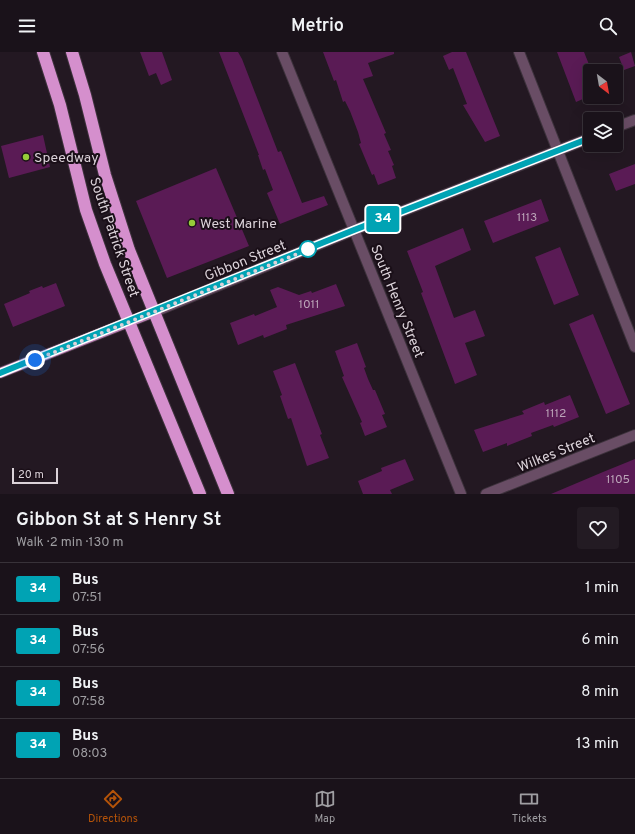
<!DOCTYPE html>
<html lang="en">
<head>
<meta charset="utf-8">
<style>
  body { margin:0; font-family:Overpass,sans-serif; background:#231b23; color:#f1f3f6; height:100vh; display:flex; flex-direction:column; font-size:15px; white-space:nowrap }
  * { box-sizing:border-box; margin:0 }
  p { font-size:13px; color:#9f9ea2 }
  .icon { flex:none; width:22px; height:22px; fill:none; stroke:currentColor; stroke-width:2; stroke-linecap:round; stroke-linejoin:round }
  .map { position:relative; height:442px; overflow:hidden }
  .sheet { display:flex; flex-direction:column; background:#1a121a; flex:1 }
  .sheet>* { flex:none }
  .badge { padding:0 8px; border-radius:3px; font-size:14px; line-height:26px }
  .needle { width:26px; rotate:149deg }
  .buttons { position:absolute; left:583px; top:12px; display:grid; gap:8px }
  .buttons a { display:grid; place-items:center; width:40px; height:40px; border-radius:4px; background:#1a121a; box-shadow:0 4px 16px #0002,0 0 0 1px #383239; font-size:20px }
  .scale { position:absolute; left:12px; bottom:10px; width:46px; box-sizing:border-box; padding-left:4px; border:2px solid #dbd2d9; border-top:0; font-size:11px; line-height:14px; white-space:nowrap; color:#dbd2d9; -webkit-text-stroke:3px #1a0f18; paint-order:stroke }
  .you { position:absolute; width:20px; height:20px; margin:-10px; border:3px solid #fff; border-radius:50%; background:#1a73e8; box-shadow:0 0 0 6px #1a73e833 }
  .map>.badge { position:absolute; translate:-50% -50%; box-shadow:0 0 0 2px #fff }
  .round { display:grid; place-items:center; flex:none; width:42px; height:42px; border-radius:4px; background:#231b23 }
  .overview { display:flex; align-items:center; justify-content:space-between; height:68px; padding:0 16px }
  h1 { font-size:19px; font-weight:600; line-height:30px }
  ul { padding:0; list-style:none }
  li { display:flex; align-items:center; gap:12px; height:52px; padding:0 16px; border-top:1px solid #383239 }
  li div { flex:1 }
  li b { display:block; font-size:15px }
  li em { font-style:normal }
  li .badge { min-width:44px; font-weight:700; text-align:center }
  header { display:flex; justify-content:space-between; align-items:center; height:52px; padding:0 16px; background:#1a121a; font-size:18px; font-weight:600 }
  .menu { display:flex; justify-content:space-around; align-items:center; height:56px; border-top:1px solid #383239; background:#1a121a; font-size:11px; color:#9f9ea2 }
  .menu a { display:grid; justify-items:center; gap:2px }
  .menu .selected { color:#b45309 }
  .map>svg:first-child { display:block }
  .building { fill:#5a1b55 }
  .lines { fill:none; stroke-linecap:round; stroke-linejoin:round }
  .minor-casing { stroke:#3d323c; stroke-width:12 }
  .major-casing { stroke:#3d323c; stroke-width:12 }
  .highway-casing { stroke:#3d323c; stroke-width:14 }
  .minor { stroke:#694d65; stroke-width:10 }
  .major { stroke:#b77cb0; stroke-width:10 }
  .highway { stroke:#d58fcd; stroke-width:12 }
  .line-casing { stroke:#fff; stroke-width:9 }
  .line { stroke:#00a3b4; stroke-width:6 }
  .walk { stroke:#dbd2d9; stroke-width:4; stroke-dasharray:0 7.2 }
  .poi-dot { fill:#96cc39; stroke:#1a0f18; stroke-width:1.5 }
  .stop-dot { fill:#fff; stroke:#00a3b4; stroke-width:2 }
  .labels { text-anchor:middle; stroke-width:4; stroke-linejoin:round; paint-order:stroke }
  .number-label { font-size:12px; fill:#bba4b8 }
  .poi-label { font-size:14px; fill:#dbd2d9; stroke:#1a0f18; text-anchor:start }
  .street-label { font-size:14px; fill:#dbd2d9; stroke:#1a0f18 }
</style>
</head>
<body>
<header><svg class="icon" aria-label="menu" viewBox="0 0 24 24"><path d="M4 6h16M4 12h16M4 18h16"/></svg>Metrio<svg class="icon" aria-label="search" viewBox="0 0 24 24"><circle cx="10" cy="10" r="6"/><path d="M15 15l6 6"/></svg></header>
<div class="map">
<svg width="635" height="442" viewBox="0 0 635 442">
  <rect width="100%" height="100%" fill="#231822"/>
  <path class="building" d="M140,0h22l10,28 -11,5 -5,-12 -7,3z
    M219,0h19l4,7 36,93 3,-1 21,52 22,-7 4,9 -48,19 -13,-31 6,-3 -8,-21 -2,1 -5,-15h1z
    M323,0h71v2l-26,9 5,13 -10,3 23,54 -2,1 7,16 -3,1 6,14 -2,1 4,12 -18,7 -4,-11 -2,1 -13,-31 2,-1 -3,-11 -8,-21 -5,-10 -2,1 -7,-22 -2,1z
    M452,0h14l34,84 -15,6 -22,-37 4,-1 -14,-36 -4,2 -6,-14z
    M557,0h27l6,15v29l-14,6z
    M631,0l4,14 -11,4 -5,-13z
    M43,83l7,32 -41,11 -8,-32z
    M635,112v20l-19,7 -7,-17z
    M216,116l33,78 -82,32 -31,-77z
    M541,147l8,22 -56,22 -9,-22z
    M463,176l8,22 -36,16 19,52 21,-8 10,26 -20,7 12,32 -22,9 -34,-91 2,-1 -16,-41z
    M560,195l19,48 -25,10 -19,-48z
    M56,231l9,23 -52,21 -9,-23 26,-11 -1,-2 13,-5 1,2z
    M336,232l9,22 -59,19 1,4 -23,9 -1,-3 -25,10 -8,-22 24,-9 1,2 22,-9 -7,-17 8,-3 21,8 12,-4 1,2z
    M593,262l37,90 -24,10 -37,-90z
    M357,291l9,24 -2,1 4,11 5,11h2l10,24 -3,1 5,12 -22,9 -5,-13 2,-1 -20,-45 2,-1 -9,-25z
    M295,311l27,71 -2,1 9,23 -22,8 -16,-48 -3,1 -8,-23 2,-1 -9,-24z
    M570,343l9,22 -25,10 -1,-2 -22,8 1,3 -25,10v-3l-24,9 -9,-22 50,-16 -2,-3 22,-9 1,3z
    M405,407l9,21 -24,10 2,4h-29l-5,-13 24,-10 -1,-3z
    M635,407v35h-84l52,-22z"/>
  <g class="lines">
    <defs>
      <path id="minor" d="M282,0l179,442
        M519,0l116,295
        M616,75l19,-7
        M154,260l200,-82 236,-92
        M486,442l149,-59"/>
      <path id="major" d="M0,321l154,-61"/>
      <path id="highway" d="M43,0l17,53 26,105 19,54 95,230
        M72,0l13,43 20,80 24,75 99,244"/>
    </defs>
    <use href="#minor" class="minor-casing"/>
    <use href="#major" class="major-casing"/>
    <use href="#highway" class="highway-casing"/>
    <use href="#minor" class="minor"/>
    <use href="#major" class="major"/>
    <use href="#highway" class="highway"/>
  </g>
  <g class="lines">
    <defs>
      <path id="line" d="M0,321l354,-143 236,-92"/>
    </defs>
    <use href="#line" class="line-casing"/>
    <use href="#line" class="line"/>
    <path class="walk" d="M35,308l277,-112 -4,1"/>
  </g>
  <g class="poi-dot">
    <circle cx="26" cy="105" r="4"/>
    <circle cx="192" cy="171" r="4"/>
  </g>
  <circle class="stop-dot" cx="308" cy="197" r="8"/>
  <g class="labels">
    <g class="number-label">
      <text x="527" y="169">1113</text>
      <text x="309" y="256">1011</text>
      <text x="556" y="365">1112</text>
      <text x="618" y="431">1105</text>
    </g>
    <g class="poi-label">
      <text x="34" y="110">Speedway</text>
      <text x="200" y="176">West Marine</text>
    </g>
    <g class="street-label">
      <text transform="translate(115 185) rotate(71)" y="5">South Patrick Street</text>
      <text transform="translate(245 208) rotate(-22)" y="5">Gibbon Street</text>
      <text transform="translate(398 249) rotate(68)" y="5">South Henry Street</text>
      <text transform="translate(556 400) rotate(-22)" y="5">Wilkes Street</text>
    </g>
  </g>
</svg>
<div class="buttons">
<a><svg class="needle" viewBox="-14 -14 28 28"><path d="M0-13l5 13h-10z" fill="#e53935"/><path d="M0 13l5-13h-10z" fill="#9f9ea2"/></svg></a>
<a><svg class="icon" aria-label="layers" viewBox="0 0 24 24"><path d="M12 4l9 5-9 5-9-5zM3 14l9 5 9-5"/></svg></a>
</div>
<div class="scale">20 m</div>
<div class="you" style="left:35px;top:308px"></div>
<b class="badge" style="left:383px;top:167px;background:#00a3b4;color:#fff">34</b>
</div>
<section class="sheet">
<div class="overview"><div><h1>Gibbon St at S Henry St</h1><p>Walk · 2 min · 130 m</p></div><a class="round"><svg class="icon" aria-label="heart" viewBox="0 0 24 24"><path d="M12 20l-8-8c-3-5 5-10 8-4 3-6 11-1 8 4z"/></svg></a></div>
<ul>
<li><span class="badge" style="background:#00a3b4;color:#fff">34</span><div><b>Bus</b><p>07:51</p></div><em>1 min</em></li>
<li><span class="badge" style="background:#00a3b4;color:#fff">34</span><div><b>Bus</b><p>07:56</p></div><em>6 min</em></li>
<li><span class="badge" style="background:#00a3b4;color:#fff">34</span><div><b>Bus</b><p>07:58</p></div><em>8 min</em></li>
<li><span class="badge" style="background:#00a3b4;color:#fff">34</span><div><b>Bus</b><p>08:03</p></div><em>13 min</em></li>
</ul>
</section>
<nav class="menu">
<a class="selected"><svg class="icon" aria-label="directions" viewBox="0 0 24 24"><path d="M12 3l9 9-9 9-9-9zM9 14v-3h6M13 9l2 2-2 2"/></svg>Directions</a>
<a><svg class="icon" aria-label="map" viewBox="0 0 24 24"><path d="M3 6l6-2 6 2 6-2v14l-6 2-6-2-6 2zM9 4v14M15 6v14"/></svg>Map</a>
<a><svg class="icon" aria-label="tickets" viewBox="0 0 24 24"><path d="M3 7h18v10H3zM15 7v10"/></svg>Tickets</a>
</nav>
</body>
</html>
